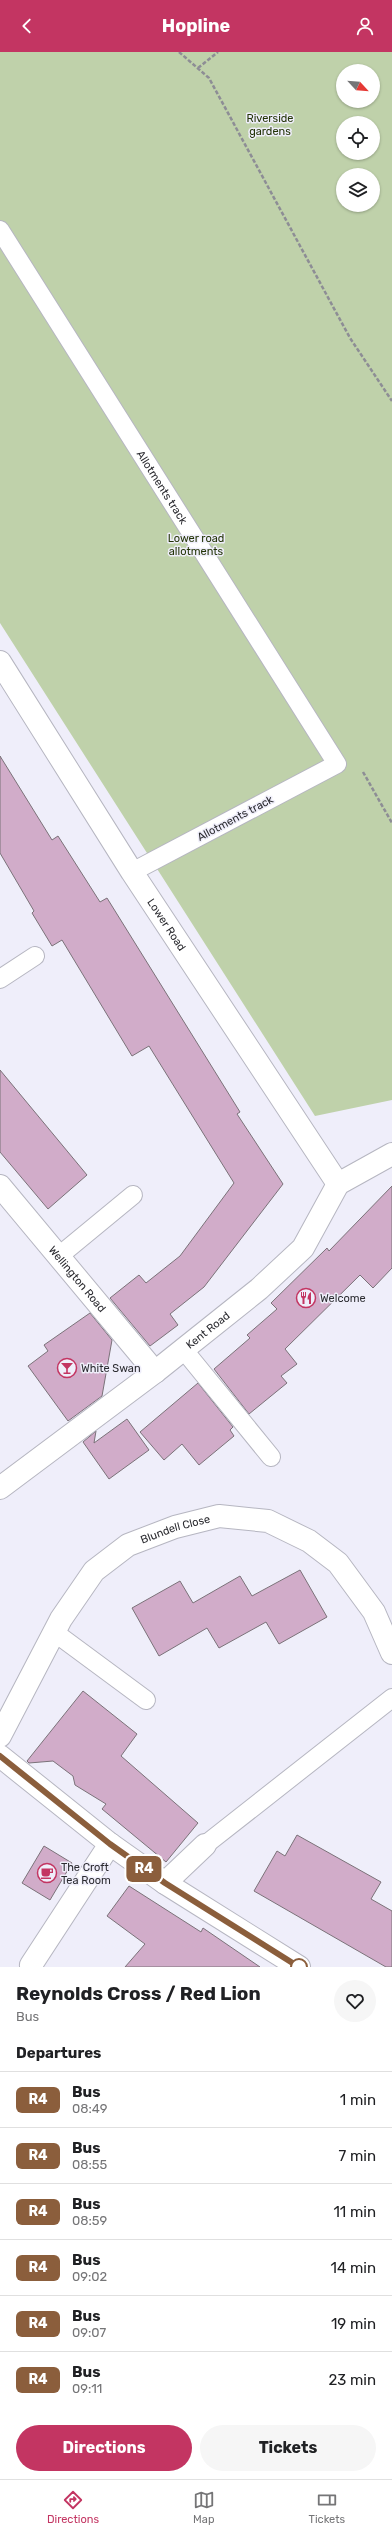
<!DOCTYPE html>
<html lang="en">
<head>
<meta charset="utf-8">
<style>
  body { margin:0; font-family:Rubik,sans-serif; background:#f6f6f6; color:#202124; height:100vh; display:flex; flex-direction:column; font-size:15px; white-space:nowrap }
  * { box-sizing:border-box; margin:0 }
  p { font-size:13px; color:#757577 }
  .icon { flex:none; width:22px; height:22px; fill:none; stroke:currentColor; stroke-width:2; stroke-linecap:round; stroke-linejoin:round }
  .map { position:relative; height:1915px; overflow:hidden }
  .side { display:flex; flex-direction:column; background:#fff; flex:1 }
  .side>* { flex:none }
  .badge { padding:0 8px; border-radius:6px; font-size:14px; line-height:26px }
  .needle { width:26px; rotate:116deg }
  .buttons { position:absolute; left:336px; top:12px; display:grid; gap:8px }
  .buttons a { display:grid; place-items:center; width:44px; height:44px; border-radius:50%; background:#fff; box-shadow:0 1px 3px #0004; font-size:20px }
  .map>.badge { position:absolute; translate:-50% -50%; box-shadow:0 0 0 2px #fff }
  h2 { padding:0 16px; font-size:15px; line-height:36px }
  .round { display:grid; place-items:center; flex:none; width:42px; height:42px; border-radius:21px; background:#f6f6f6 }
  .summary { display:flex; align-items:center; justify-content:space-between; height:68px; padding:0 16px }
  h1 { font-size:19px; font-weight:700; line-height:30px }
  .action { display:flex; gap:8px; margin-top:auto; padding:8px 16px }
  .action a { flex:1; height:46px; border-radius:24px; background:#c33562; color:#fff; font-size:16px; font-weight:700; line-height:46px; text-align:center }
  .action a+a { background:#f6f6f6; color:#202124 }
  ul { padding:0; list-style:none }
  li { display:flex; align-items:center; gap:12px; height:56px; padding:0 16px; border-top:1px solid #e0e0e0 }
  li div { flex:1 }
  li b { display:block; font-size:15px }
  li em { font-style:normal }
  li .badge { min-width:44px; font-weight:700; text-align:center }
  header { display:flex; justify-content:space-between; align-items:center; height:52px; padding:0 16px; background:#c33562; color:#fff; font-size:18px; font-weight:700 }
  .tab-bar { display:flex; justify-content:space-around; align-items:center; height:56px; border-top:1px solid #e0e0e0; background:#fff; font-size:11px; color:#757577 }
  .tab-bar a { display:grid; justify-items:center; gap:2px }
  .tab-bar .selected { color:#c33562 }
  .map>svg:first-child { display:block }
  .green { fill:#bfd1aa; fill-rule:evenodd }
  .building { fill:#d1acc9; stroke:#7b7279 }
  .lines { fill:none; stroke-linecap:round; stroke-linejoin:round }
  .service-casing { stroke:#b6b6c1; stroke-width:20 }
  .minor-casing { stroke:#b6b6c1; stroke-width:24 }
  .tertiary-casing { stroke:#b6b6c1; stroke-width:24 }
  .path { stroke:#8d8d95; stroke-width:2.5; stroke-dasharray:4 2; stroke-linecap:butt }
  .service { stroke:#fff; stroke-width:18 }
  .minor { stroke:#fff; stroke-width:22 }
  .tertiary { stroke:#fff; stroke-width:22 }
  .line-casing { stroke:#fff; stroke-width:9 }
  .line { stroke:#8b5e3c; stroke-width:6 }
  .stop-dot { fill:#fff; stroke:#8b5e3c; stroke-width:2 }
  .labels { text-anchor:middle; stroke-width:3; stroke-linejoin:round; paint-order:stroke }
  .park-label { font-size:11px; fill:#233407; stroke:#efeefa }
  .street-label { font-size:11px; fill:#2b2b30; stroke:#efeefa }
  .poi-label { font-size:11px; fill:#2b2b30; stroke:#efeefa; text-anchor:start }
</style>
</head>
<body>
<header><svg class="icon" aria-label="back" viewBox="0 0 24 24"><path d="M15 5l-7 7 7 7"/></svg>Hopline<svg class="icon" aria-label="person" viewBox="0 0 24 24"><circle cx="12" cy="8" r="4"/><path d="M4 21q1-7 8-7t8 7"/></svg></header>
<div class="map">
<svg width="392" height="1915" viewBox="0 0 392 1915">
  <rect width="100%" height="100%" fill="#efeefa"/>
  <path class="green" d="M0,0h392v1048l-77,16 -315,-493zM343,19h30v30h-30zM343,71h30v30h-30zM343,123h30v30h-30z"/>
  <path class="building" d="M0,704l52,84 6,-4 42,66 7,-4 133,214 -3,2 46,70 -79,103 -34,27 8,11 -28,21 -40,-48 29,-23 7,8 34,-27 54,-73 -85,-137 -17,10 -70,-116 -10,6 -20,-33 2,-2 -34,-58z
    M0,1018l87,105 -39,34 -48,-57z
    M392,1134v82l-19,20 -13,-13 -75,74 12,15 -16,12 6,7 -38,31 -35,-45 36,-31 -3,-3 30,-26 -6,-6 56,-55 2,3z
    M90,1261l22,27 -10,56 -34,25 -40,-55 20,-15 -4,-6z
    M198,1331l35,44 -3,3 4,6 -35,29 -17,-21 -18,16 -24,-28z
    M127,1367l22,31 -40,29 -26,-37 13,-11 -2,12z
    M300,1518l27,47 -48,27 -13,-22 -47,26 -12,-20 -48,28 -27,-48 48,-27 13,22 47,-27 12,20z
    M83,1639l54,43 -16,22 77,67 -32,39 -64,-53 4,-5 -31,-19 -2,-9 -20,-15 -24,2 -2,-2z
    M297,1783l84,47 -10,17 21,12v56h-6l-132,-76 23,-40 8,5z
    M44,1794l28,17 -22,37 -28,-17z
    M129,1834l72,46 2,-4 57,39h-135l20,-23 -38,-28z"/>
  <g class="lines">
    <defs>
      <g id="service">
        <path id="s1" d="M0,178l337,534 -205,108"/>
        <path d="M0,927l35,-23"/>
        <path d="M59,1204l74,-61"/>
        <path d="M183,1297l88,108"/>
        <path d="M54,1580l92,68"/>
        <path d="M205,1793l187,-147"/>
      </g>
      <g id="minor">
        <path id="s2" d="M0,1134l155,186"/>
        <path id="s3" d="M0,1684l61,-117 33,-48 34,-26 47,-18 44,-11 49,5 41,20 29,22 36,49 18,41"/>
        <path d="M165,1831l40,-38"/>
        <path d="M32,1915l-1,-2 79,-121"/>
      </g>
      <g id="tertiary">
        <path id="s4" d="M0,610l132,210 206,312"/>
        <path id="s5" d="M0,1436l155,-116 104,-83 44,-41 35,-64 54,-30"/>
        <path d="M0,1704l110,88 55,39 134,84"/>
      </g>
    </defs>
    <use href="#service" class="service-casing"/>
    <use href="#minor" class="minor-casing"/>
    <use href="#tertiary" class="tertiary-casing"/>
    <path class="path" d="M179,0l30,26 141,260 42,63
      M198,16l20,-16
      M363,720l29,51"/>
    <use href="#service" class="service"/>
    <use href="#minor" class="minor"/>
    <use href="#tertiary" class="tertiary"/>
  </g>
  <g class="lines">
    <defs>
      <path id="line" d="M0,1704l110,88 55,39 134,84"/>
    </defs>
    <use href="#line" class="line-casing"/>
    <use href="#line" class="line"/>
  </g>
  <defs>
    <symbol id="restaurant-ring" viewBox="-11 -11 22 22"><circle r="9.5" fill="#efeefa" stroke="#c33562" stroke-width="1.5"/><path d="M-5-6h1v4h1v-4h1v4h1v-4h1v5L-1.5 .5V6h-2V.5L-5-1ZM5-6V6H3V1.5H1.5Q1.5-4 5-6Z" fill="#c33562"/></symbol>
    <symbol id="bar-ring" viewBox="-11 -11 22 22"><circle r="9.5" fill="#efeefa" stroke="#c33562" stroke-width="1.5"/><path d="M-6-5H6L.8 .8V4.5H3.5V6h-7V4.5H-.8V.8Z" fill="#c33562"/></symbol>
    <symbol id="cafe-ring" viewBox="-11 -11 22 22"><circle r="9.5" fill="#efeefa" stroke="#c33562" stroke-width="1.5"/><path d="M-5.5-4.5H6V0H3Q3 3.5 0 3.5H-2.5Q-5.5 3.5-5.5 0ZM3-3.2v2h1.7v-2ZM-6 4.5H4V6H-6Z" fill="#c33562"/></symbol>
  </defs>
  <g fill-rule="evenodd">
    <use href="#restaurant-ring" x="295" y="1235" width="22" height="22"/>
    <use href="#bar-ring" x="56" y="1305" width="22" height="22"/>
    <use href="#cafe-ring" x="36" y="1810" width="22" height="22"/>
  </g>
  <circle class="stop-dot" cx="299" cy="1915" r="8"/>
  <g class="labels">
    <g class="park-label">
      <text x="270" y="70">Riverside<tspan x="270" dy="13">gardens</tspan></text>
      <text x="196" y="490">Lower road<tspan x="196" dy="13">allotments</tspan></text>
    </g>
    <g class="street-label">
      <text dy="4" stroke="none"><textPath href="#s1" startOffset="304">Allotments track</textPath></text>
      <text transform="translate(235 766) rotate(-28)" y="4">Allotments track</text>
      <text dy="4" stroke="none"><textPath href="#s4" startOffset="311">Lower Road</textPath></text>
      <text dy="4" stroke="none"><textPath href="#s2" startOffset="121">Wellington Road</textPath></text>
      <text dy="4" stroke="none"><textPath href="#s5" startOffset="261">Kent Road</textPath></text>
      <text dy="4" stroke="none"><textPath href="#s3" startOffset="283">Blundell Close</textPath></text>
    </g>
    <g class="poi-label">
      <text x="320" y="1250">Welcome</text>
      <text x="81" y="1320">White Swan</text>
      <text x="61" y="1819">The Croft<tspan x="61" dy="13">Tea Room</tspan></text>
    </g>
  </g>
</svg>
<div class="buttons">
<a><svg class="needle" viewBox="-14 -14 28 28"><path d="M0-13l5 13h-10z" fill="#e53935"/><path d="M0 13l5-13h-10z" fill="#757577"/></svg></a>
<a><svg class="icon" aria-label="locate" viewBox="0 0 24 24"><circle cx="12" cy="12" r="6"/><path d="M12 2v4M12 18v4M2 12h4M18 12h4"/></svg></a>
<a><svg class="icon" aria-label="layers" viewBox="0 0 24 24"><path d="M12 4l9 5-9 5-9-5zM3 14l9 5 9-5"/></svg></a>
</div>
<b class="badge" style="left:144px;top:1817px;background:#8b5e3c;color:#fff">R4</b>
</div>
<section class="side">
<div class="summary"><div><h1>Reynolds Cross / Red Lion</h1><p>Bus</p></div><a class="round"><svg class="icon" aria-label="heart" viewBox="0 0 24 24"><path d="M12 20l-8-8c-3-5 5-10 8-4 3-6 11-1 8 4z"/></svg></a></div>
<h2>Departures</h2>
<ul>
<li><span class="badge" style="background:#8b5e3c;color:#fff">R4</span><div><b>Bus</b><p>08:49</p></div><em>1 min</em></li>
<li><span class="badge" style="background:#8b5e3c;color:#fff">R4</span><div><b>Bus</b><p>08:55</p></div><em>7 min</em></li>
<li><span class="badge" style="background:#8b5e3c;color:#fff">R4</span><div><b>Bus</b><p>08:59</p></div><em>11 min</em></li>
<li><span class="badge" style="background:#8b5e3c;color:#fff">R4</span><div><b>Bus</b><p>09:02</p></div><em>14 min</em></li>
<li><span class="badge" style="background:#8b5e3c;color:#fff">R4</span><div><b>Bus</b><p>09:07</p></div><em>19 min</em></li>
<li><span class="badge" style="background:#8b5e3c;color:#fff">R4</span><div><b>Bus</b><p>09:11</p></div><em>23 min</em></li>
</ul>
<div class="action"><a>Directions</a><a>Tickets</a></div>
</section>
<nav class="tab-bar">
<a class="selected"><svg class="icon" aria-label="directions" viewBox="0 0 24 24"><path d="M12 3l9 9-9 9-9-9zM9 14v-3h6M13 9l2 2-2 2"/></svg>Directions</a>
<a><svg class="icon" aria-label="map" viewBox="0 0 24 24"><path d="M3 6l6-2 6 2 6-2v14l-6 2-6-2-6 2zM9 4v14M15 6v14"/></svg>Map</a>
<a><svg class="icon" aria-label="tickets" viewBox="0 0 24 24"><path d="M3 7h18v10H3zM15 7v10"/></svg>Tickets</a>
</nav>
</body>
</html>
